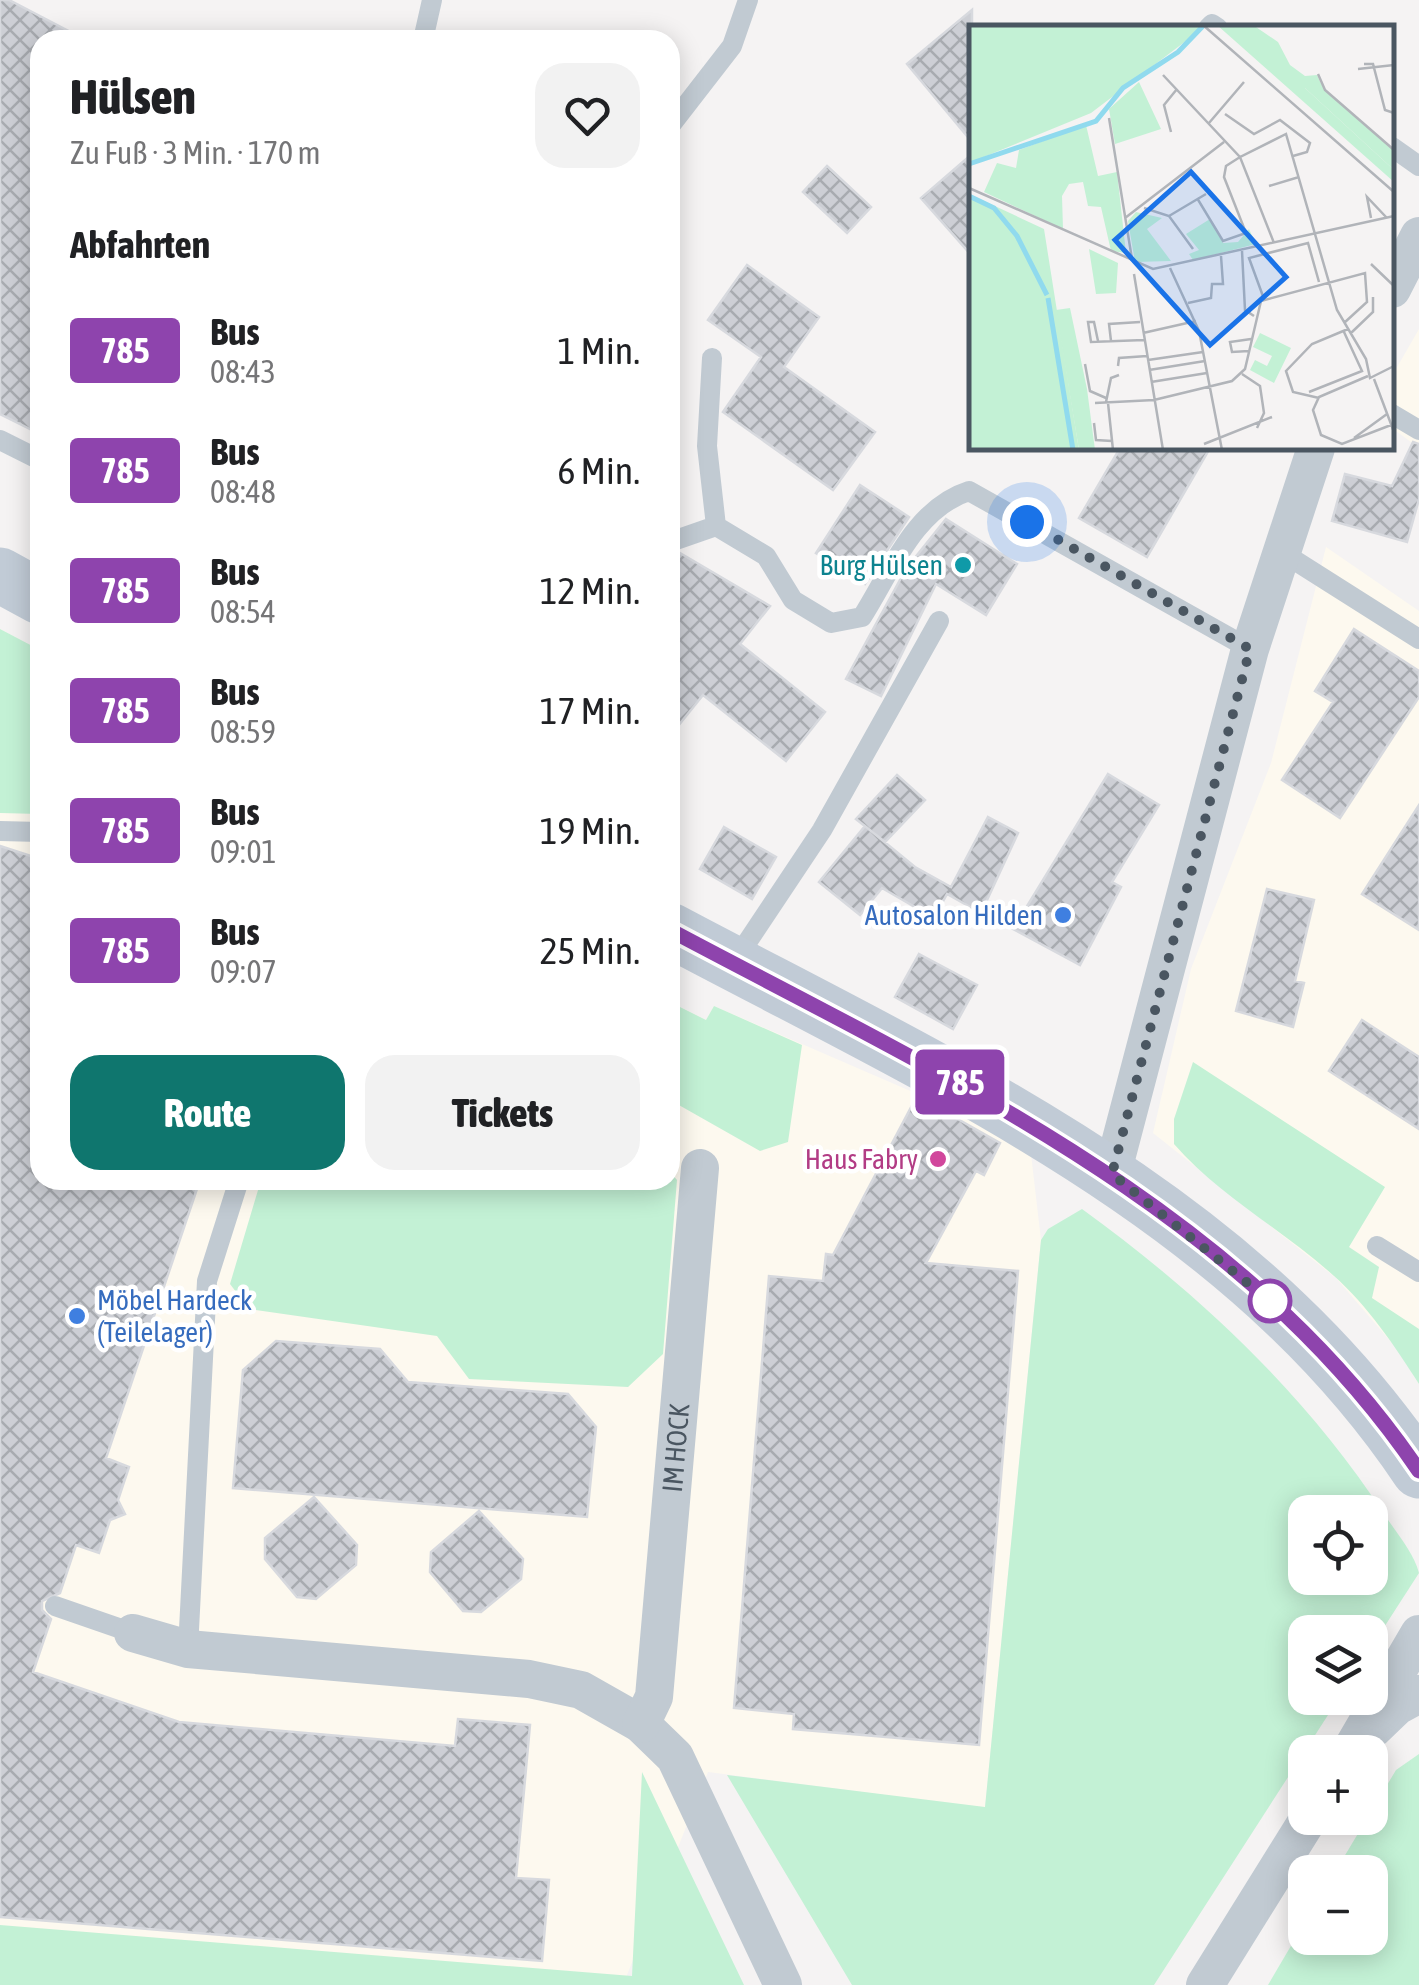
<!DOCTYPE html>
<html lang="de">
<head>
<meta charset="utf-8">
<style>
  body { margin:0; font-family:"Asap Condensed",sans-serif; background:#f2f2f2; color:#202124; height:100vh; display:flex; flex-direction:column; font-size:38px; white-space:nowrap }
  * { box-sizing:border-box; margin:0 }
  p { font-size:32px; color:#757577 }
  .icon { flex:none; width:55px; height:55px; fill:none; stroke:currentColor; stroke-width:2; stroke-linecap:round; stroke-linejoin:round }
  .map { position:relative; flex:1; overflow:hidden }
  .details { position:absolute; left:30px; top:30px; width:650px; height:1160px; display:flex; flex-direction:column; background:#fff; border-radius:30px; box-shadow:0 5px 25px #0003 }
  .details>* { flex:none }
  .badge { padding:0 20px; border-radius:8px; font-size:35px; line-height:65px }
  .tools { position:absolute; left:1288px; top:1495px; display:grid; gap:20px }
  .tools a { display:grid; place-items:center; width:100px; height:100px; border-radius:20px; background:#fff; box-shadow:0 5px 25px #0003; font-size:50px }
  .you { position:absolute; width:50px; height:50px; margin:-25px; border:8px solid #fff; border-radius:50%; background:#1a73e8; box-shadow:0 0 0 15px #1a73e833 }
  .map>.badge { position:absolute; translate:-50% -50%; box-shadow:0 0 0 5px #fff }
  h2 { padding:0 40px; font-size:38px; line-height:90px }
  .round { display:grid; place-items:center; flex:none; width:105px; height:105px; border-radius:30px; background:#f2f2f2 }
  .overview { display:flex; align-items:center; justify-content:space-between; height:170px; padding:0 40px }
  h1 { font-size:48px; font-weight:800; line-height:75px }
  .button { display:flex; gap:20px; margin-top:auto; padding:20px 40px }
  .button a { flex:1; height:115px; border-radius:30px; background:#0f766e; color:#fff; font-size:40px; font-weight:800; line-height:115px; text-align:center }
  .button a+a { background:#f2f2f2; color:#202124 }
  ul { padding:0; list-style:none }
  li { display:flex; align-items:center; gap:30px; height:120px; padding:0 40px }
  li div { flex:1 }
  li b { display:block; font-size:38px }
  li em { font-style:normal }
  li .badge { min-width:110px; font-weight:700; text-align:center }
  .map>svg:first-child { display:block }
  .commercial { fill:#fdf9ef }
  .green { fill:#c3f1d5; fill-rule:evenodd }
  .building { fill:url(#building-cross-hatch); stroke:#d7d9de; stroke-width:2.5 }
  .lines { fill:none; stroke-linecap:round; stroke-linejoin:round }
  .lane { stroke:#c1cad2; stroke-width:20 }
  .street { stroke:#c1cad2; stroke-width:38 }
  .secondary { stroke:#c1cbd6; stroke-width:55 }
  .line-casing { stroke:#fff; stroke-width:22 }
  .line { stroke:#8e44ad; stroke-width:15 }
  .walk { stroke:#4a5661; stroke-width:10; stroke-dasharray:0 18 }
  .culture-dot { fill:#0f9aa8; stroke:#fff; stroke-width:4 }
  .shop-dot { fill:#3f7fe0; stroke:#fff; stroke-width:4 }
  .hotel-dot { fill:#d1479c; stroke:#fff; stroke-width:4 }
  .stop-dot { fill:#fff; stroke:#8e44ad; stroke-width:5 }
  .labels { text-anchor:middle; stroke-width:9; stroke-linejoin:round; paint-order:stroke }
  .culture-label { font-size:28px; fill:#0d838f; stroke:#fff; text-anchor:end }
  .shop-label { font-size:28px; fill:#366cbe; stroke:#fff; text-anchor:end }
  .hotel-label { font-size:28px; fill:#b23c85; stroke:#fff; text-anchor:end }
  .street-label { font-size:28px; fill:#4a5661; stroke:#fff }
  .inset-river { fill:none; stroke:#90daee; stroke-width:5 }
  .inset-road { fill:none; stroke:#b1b4b9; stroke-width:2.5 }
  .view { fill:#1a73e8; fill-opacity:0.15; stroke:#1a73e8; stroke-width:5 }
  .inset-edge { fill:none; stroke:#4a5661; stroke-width:5 }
</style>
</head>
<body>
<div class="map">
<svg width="1419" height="1985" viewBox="0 0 1419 1985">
  <defs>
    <pattern id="building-cross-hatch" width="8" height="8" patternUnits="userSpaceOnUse" patternTransform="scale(2.5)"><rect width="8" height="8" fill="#cdcfd5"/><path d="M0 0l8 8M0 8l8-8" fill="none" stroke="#a8abb0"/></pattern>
  </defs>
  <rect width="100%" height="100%" fill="#f5f3f3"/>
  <path class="commercial" d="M1419,329v119l-27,-20v-52z
    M1326,547l93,64v773l-21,-34 -62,-72 -183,-145 38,-164 80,-206z
    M0,629l40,21v530h630v-195l10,5 -2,16 28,14 8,-14 245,106 72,42 10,86 -56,568 -277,-36 -85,213h-404l-219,-20z"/>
  <path class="green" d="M0,629l40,21v164l-40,-1z
    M670,985l10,5 -2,16 28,14 8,-14 88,39 -14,97 -28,9 -90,-51z
    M1193,1062l192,125 -36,60 30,20 -7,31 47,31v55c-24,-38 -52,-79 -85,-108 -52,-47 -115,-80 -160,-132v-25z
    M670,1172l7,8 -14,174 -35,33 -159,-8 -32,-43 -188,-27 -19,-25 31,-104h409z
    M1082,1209c116,84 223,184 302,305 11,17 30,39 35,59l-49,76v-17h-65v66h34l-185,287h-302l-125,-210 258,32 56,-567 7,-11zM1370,1512v66h-65v-66z
    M1419,1754v231h-151l37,-63v16h65v-66h-35l61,-102z
    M642,1772l102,213h-744v-60l632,51z"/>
  <path class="building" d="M0,0h9l77,40h-46v394l-40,-20z
    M972,10v132l-65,-78z
    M972,154v102l-51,-58z
    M827,166l44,41 -24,26 -44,-41z
    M747,265l72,52 -35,50 91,65 -42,58 -110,-78 38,-55 -53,-37z
    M1413,442l6,2v55l-12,43 -75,-21 13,-47 47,12z
    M1120,448h90l-63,109 -68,-39z
    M860,485l49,32 -44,67 -49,-31z
    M946,519l71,45 -31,51 -50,-31 -55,112 -35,-17 60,-110z
    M680,553l90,53 -30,38 85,68 -39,49 -83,-66 -33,41v-181z
    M1354,629l65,42v26l-79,121 -58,-38 51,-78 -18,-11z
    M1108,774l51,31 -47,77 9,5 -41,78 -67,-36z
    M897,775l28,25 -40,42 -29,-23z
    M1419,805v125l-57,-36z
    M988,817l30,16 -37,80 -34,-19 -13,24 -52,-30 -22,27 -41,-33 46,-56 50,41 36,20z
    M724,827l52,30 -24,42 -52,-30z
    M0,846l40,13v321h160l-94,278 23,9 -11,33 7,14 -15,6 -11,33 -23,-8 -16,48 -18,8v9l9,9 -18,53 146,50 276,24 3,-27 72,6 -14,153 33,2 -7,81 -542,-44z
    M1267,889l47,11 -19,81 9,2 -11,44 -57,-16z
    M919,954l58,31 -24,44 -58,-32z
    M1362,1020l57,37v72l-90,-58z
    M917,1096l83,47 -16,32 -8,-4 -50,92 92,8 -39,474 -186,-16 1,-15 -60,-6 35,-432 54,5 3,-27 7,1z
    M276,1341l104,8 28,33 160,12 28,33 -9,90 -354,-29 10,-118z
    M314,1497l43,48 -1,20 -40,34 -19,-2 -32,-38v-21z
    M479,1511l44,48 -2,20 -40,33 -18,-1 -33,-39 1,-20z"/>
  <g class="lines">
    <path class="lane" d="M1208,28l4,-4 6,4
      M423,40l9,-40
      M670,126l62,-80 16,-46
      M1392,147l27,19
      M712,358l-5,88 9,80
      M1392,414l27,16
      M0,440l40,20
      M670,542l46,-16 50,30 27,44 38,23 31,-6c29,-46 53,-109 107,-126l281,158
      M1280,551l139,88
      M0,831l40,1
      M734,962l88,-132 117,-209
      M1377,1246l42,26
      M55,1606l78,27
      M188,1649l19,-368 32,-101"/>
    <g class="street">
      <path d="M1392,289l27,-53"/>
      <path d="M1112,1174l138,-525 66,-201"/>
      <path d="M133,1633l55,16 341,30 52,11 60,34 34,33 108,228"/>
      <path id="s1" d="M641,1724l13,-27 46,-529"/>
      <path d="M1373,1729l24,-23 22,-12"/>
      <path d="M1350,1752l69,-118"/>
      <path d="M1205,1985l104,-167"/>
    </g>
    <path class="secondary" d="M0,575l40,22
      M670,930c271,144 572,276 749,541"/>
  </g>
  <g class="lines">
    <defs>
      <path id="line" d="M670,930c272,145 570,277 749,541"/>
    </defs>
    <use href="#line" class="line-casing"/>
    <use href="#line" class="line"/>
    <path class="walk" d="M1027,522l223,127 -138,525 158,127"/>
  </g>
  <circle class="culture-dot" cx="963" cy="565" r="10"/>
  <g class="shop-dot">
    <circle cx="1063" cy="915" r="10"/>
    <circle cx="77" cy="1316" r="10"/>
  </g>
  <circle class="hotel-dot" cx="938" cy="1159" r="10"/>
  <circle class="stop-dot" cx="1270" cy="1301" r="20"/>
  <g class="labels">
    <g class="culture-label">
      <text x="943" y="575">Burg Hülsen</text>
    </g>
    <g class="shop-label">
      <text x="1043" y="925">Autosalon Hilden</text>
      <text x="97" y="1310" text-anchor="start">Möbel Hardeck<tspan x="97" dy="32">(Teilelager)</tspan></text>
    </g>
    <g class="hotel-label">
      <text x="918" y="1169">Haus Fabry</text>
    </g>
    <g class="street-label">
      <text dy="10" stroke="none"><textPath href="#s1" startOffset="280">IM HOCK</textPath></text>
    </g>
  </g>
  <g transform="translate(969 25)">
    <rect width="425" height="425" fill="#f5f3f3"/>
    <path d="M348,50l7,15 70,61v19l-89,-82v-12zM170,57l22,47 -46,15 -6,-35zM117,100l12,51 19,-4 9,81 -15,-2 -10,-44 -13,-1 -5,-24 -14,2 -7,12 1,33 -79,-37 13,-29 19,5 3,-18zM167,187l26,6 -15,11 24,32 -36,1 -7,-41zM241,194l13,24 15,-1 11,-13 7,15 -63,16 -4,-6 10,-4 -13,-16zM120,224l29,14 -2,30 -20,1zM101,283l17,81 8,61h-16l-23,-140zM291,308l31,15 -17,35 -24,-13 5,-10 12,6 5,-10 -19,-9z" fill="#c3f1d5"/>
    <path d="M0,0h230l4,3 -112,85 -122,50zM248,0h36l25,17 12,23 15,11v12l89,82v12zM0,169l75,35 35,221h-110z" fill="#c3f1d5"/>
    <path class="inset-river" d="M0,139l127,-43 27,-33 55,-36 26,-27M0,171l25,12 23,28 30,59M79,273l25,152"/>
    <path class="inset-road" d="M234,0l191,167M395,39h9l12,46 9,3M389,44l36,-4M349,49l7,16 69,60M194,50l77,82 46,-23 51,176 29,49 4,19 24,-12M256,89l29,20 26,-14 30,23 -3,9 -14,4M140,93l23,141M240,98l35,-41M202,107l-7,-27 13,-16M300,161l30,-9M0,163l184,81 241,-53M228,173l26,43 23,-8 -22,-56 2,-11 14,-9 34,86M175,183l25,8 24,33M200,191l37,-22M156,193l99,-76M402,193l-4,-21 19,20M273,226l3,59 9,6M402,239l23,22M201,243l29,63 23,119M165,249l29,176M295,274l-15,-41 59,-15 11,39M219,278l23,-5 1,-14h11l-2,-28M174,308l53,-12M382,308l22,-21v-15M129,316l-4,-19h-6l3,20 53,-2M142,316l-2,-17 31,-2M280,326l-17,1 -2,-10 21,-3M179,335l55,-8M116,339l5,27 16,7M149,341l1,-8 28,-2M180,345l56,-9M273,349l18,12 4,27 -7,15M399,351l-49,21 -6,13 8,25 21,9 49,-19M405,354l20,53M182,357l56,-9M340,367l53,-21 -18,-39M350,373l-26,-6 -7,-21 26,-27 36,-15M137,377l5,-24 8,-3M126,378l59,-3 78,-19 13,-12 16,-68 104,-28 2,29 -23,21M139,378l5,47M125,398l2,17 16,1M385,413l33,-24M235,419l68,-27"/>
    <path class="view" d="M222,147l95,105 -76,68 -95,-105z"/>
    <rect width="425" height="425" class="inset-edge"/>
  </g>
</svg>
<div class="tools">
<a><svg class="icon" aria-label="locate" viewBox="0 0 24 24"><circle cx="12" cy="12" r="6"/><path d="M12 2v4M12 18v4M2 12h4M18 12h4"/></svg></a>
<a><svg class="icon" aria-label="layers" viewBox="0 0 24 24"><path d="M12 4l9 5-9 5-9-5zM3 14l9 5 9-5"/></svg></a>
<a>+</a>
<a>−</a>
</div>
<div class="you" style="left:1027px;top:522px"></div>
<b class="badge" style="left:960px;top:1082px;background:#8e44ad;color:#fff">785</b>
<section class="details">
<div class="overview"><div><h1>Hülsen</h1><p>Zu Fuß · 3 Min. · 170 m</p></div><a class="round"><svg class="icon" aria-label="heart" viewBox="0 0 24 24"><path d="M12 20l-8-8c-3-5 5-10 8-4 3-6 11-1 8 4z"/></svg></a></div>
<h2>Abfahrten</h2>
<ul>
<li><span class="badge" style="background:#8e44ad;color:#fff">785</span><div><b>Bus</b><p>08:43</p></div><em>1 Min.</em></li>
<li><span class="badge" style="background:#8e44ad;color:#fff">785</span><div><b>Bus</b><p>08:48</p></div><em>6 Min.</em></li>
<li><span class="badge" style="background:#8e44ad;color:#fff">785</span><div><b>Bus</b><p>08:54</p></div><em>12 Min.</em></li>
<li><span class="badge" style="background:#8e44ad;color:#fff">785</span><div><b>Bus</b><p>08:59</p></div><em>17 Min.</em></li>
<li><span class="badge" style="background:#8e44ad;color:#fff">785</span><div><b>Bus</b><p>09:01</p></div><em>19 Min.</em></li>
<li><span class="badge" style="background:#8e44ad;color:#fff">785</span><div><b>Bus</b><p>09:07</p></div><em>25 Min.</em></li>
</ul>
<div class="button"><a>Route</a><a>Tickets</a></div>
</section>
</div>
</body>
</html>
